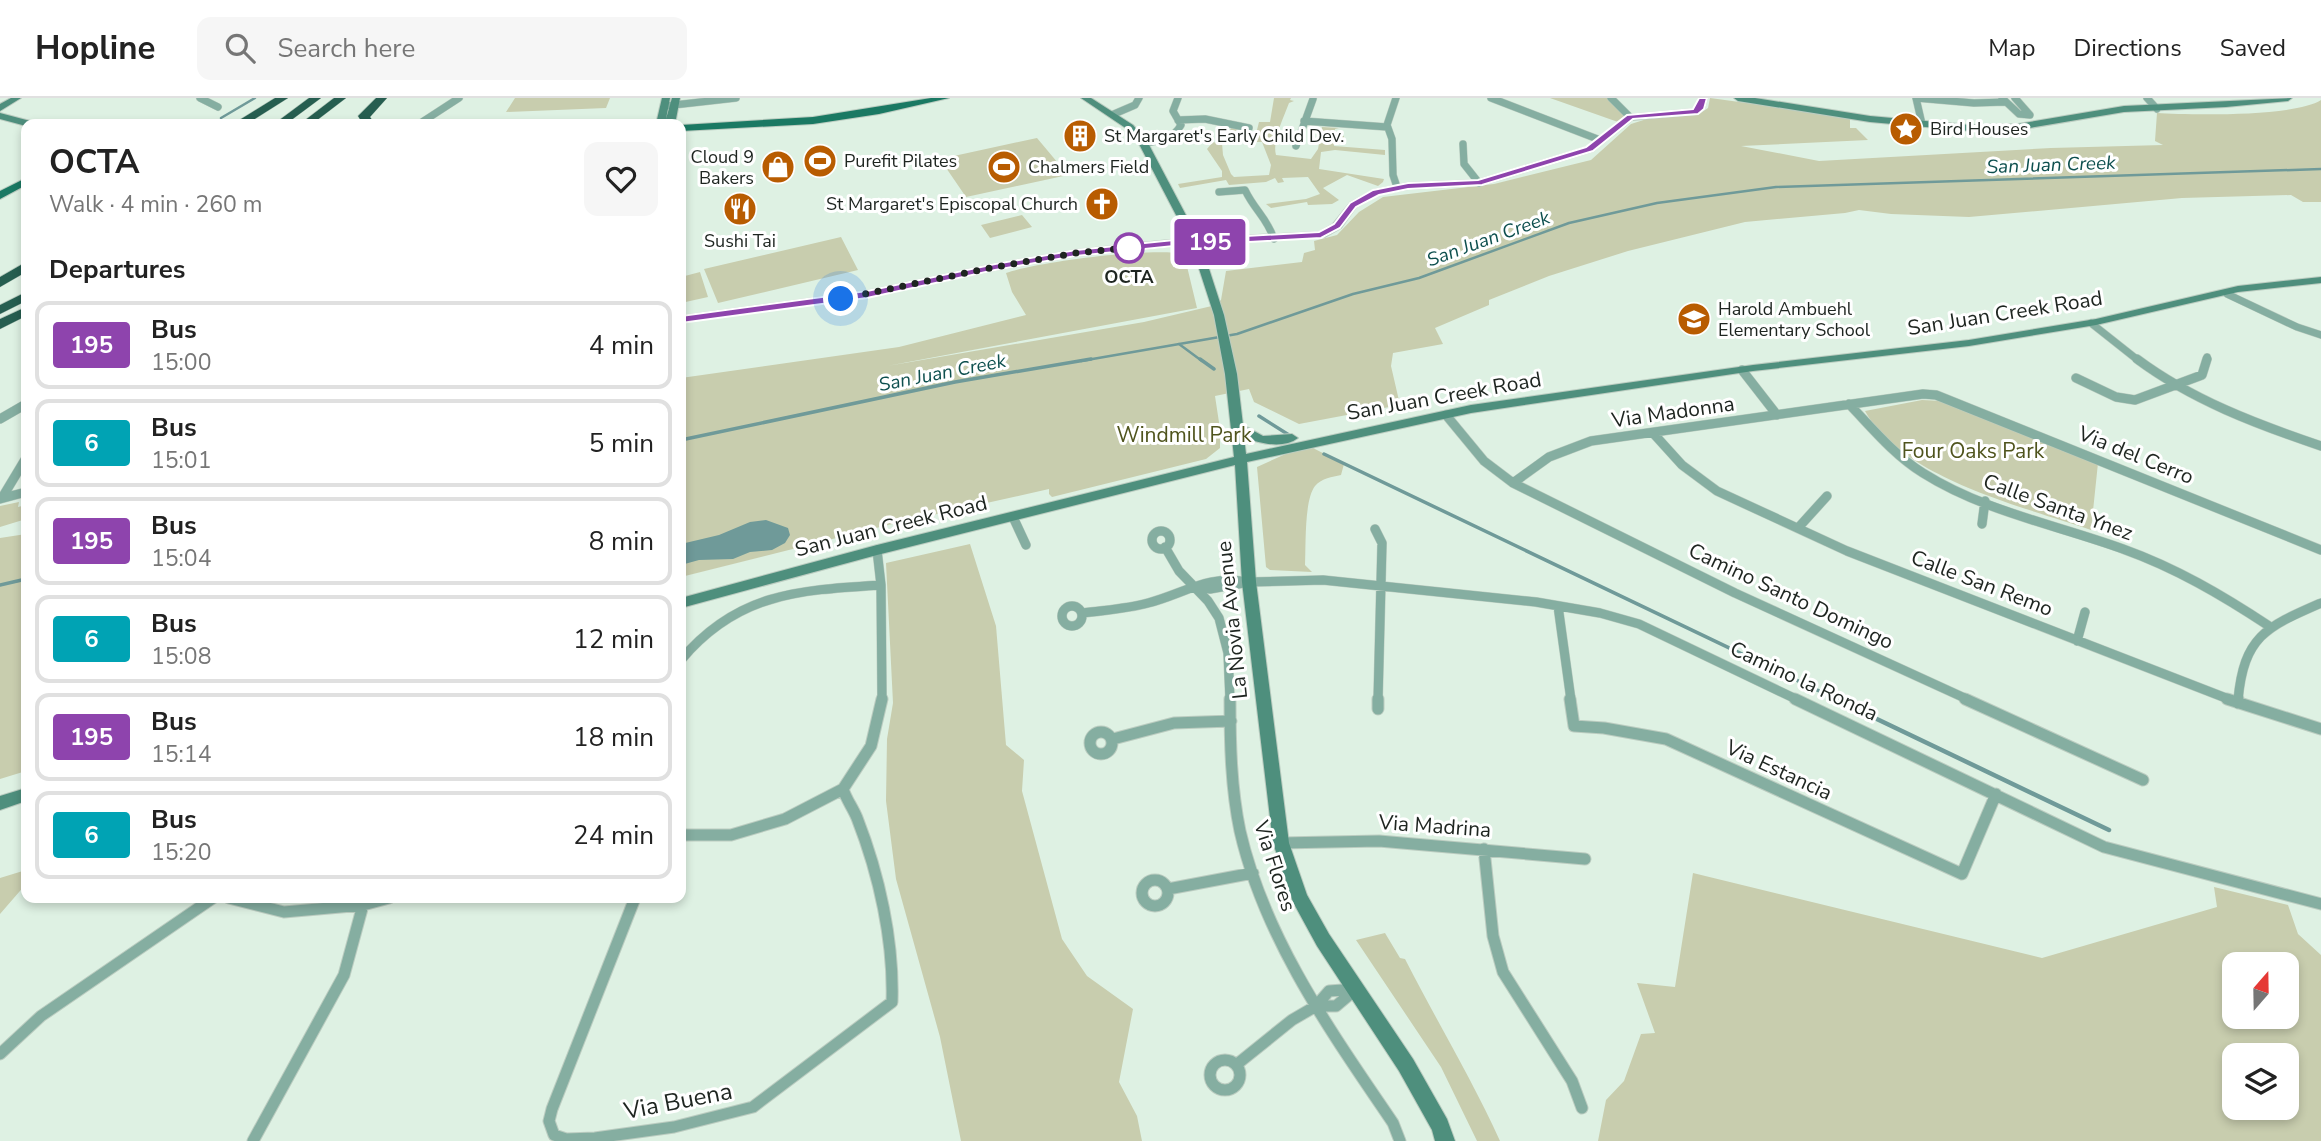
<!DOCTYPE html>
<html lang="en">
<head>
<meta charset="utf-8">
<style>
  body { margin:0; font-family:"Nunito Sans",sans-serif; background:#f6f6f6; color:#222; height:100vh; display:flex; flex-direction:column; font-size:26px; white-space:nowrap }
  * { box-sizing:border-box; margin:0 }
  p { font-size:23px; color:#767676 }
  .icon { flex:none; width:38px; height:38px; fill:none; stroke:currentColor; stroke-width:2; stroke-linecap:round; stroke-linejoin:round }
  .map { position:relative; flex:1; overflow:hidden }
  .panel { position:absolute; left:21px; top:21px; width:665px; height:784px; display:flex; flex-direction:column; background:#fff; border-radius:14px; box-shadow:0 4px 10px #0003 }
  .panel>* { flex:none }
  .badge { padding:0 14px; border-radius:5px; font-size:24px; line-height:46px }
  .needle { width:46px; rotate:20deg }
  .fabs { position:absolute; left:2222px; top:854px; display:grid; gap:14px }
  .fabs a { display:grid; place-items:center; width:77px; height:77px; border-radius:14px; background:#fff; box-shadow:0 4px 10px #0003; font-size:35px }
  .you { position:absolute; width:35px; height:35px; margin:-18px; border:5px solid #fff; border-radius:50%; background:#1a73e8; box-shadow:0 0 0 10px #1a73e833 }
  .map>.badge { position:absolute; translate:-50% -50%; box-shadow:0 0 0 4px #fff }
  h2 { padding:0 28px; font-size:26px; line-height:63px }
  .round { display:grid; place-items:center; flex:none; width:74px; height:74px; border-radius:14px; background:#f6f6f6 }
  .head { display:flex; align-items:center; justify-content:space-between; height:119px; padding:0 28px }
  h1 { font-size:33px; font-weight:700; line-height:52px }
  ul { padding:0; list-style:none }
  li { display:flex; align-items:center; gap:21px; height:88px; margin:0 14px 10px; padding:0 14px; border:4px solid #e0e0e0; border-radius:14px }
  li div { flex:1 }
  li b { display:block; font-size:26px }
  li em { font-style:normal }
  li .badge { min-width:77px; font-weight:700; text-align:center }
  header { display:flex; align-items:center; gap:42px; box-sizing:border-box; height:98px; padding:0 35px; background:#fff; border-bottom:2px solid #e0e0e0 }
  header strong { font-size:33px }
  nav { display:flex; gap:38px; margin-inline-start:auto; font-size:24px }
  .search { width:490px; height:63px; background:#f6f6f6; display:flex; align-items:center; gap:18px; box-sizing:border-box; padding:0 24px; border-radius:14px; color:#767676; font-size:26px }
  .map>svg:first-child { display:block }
  .green { fill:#c8cdae; fill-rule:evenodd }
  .water { fill:#6f9a99 }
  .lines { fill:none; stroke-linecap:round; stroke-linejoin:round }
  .stream-far2 { stroke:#6f9a99; stroke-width:2.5 }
  .stream-far1 { stroke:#6f9a99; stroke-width:3.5 }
  .stream { stroke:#6f9a99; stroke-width:4.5 }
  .street-far2-casing { stroke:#bbccc0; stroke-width:8 }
  .street-far1-casing { stroke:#bbccc0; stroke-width:10 }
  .street-casing { stroke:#bbccc0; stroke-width:13 }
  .secondary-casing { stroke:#bbccc0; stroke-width:2 }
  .primary-casing { stroke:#bbccc0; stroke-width:2 }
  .highway-casing { stroke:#bbccc0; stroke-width:1 }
  .street-far2 { stroke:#85aea1; stroke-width:7 }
  .street-far1 { stroke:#85aea1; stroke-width:9 }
  .street { stroke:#85aea1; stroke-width:11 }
  .secondary { fill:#4e8f7d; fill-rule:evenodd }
  .primary { fill:#1a7963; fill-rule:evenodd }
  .highway { fill:#265e50; fill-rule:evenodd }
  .line { fill:#8e44ad; stroke:#fff; stroke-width:2 }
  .walk { stroke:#1e2520; stroke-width:7; stroke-dasharray:0 12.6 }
  .stop-dot { fill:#fff; stroke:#8e44ad; stroke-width:3.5 }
  .labels { text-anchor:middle; stroke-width:6; stroke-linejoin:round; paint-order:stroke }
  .far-poi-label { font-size:18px; fill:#1e2520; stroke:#fff; text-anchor:start }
  .far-stop-label { font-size:18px; font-weight:bold; fill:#1e2520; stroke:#fff }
  .far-water-label { font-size:19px; font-style:italic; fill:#0d4f4e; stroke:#fff }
  .street-label { font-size:21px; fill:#1e2520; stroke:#fff }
  .park-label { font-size:21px; fill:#4f541d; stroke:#fff }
  .near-street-label { font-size:24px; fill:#1e2520; stroke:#fff }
</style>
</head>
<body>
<header>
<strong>Hopline</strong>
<div class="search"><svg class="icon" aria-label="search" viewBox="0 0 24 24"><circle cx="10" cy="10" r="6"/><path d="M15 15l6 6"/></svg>Search here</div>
<nav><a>Map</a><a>Directions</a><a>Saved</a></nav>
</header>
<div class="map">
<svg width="2321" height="1043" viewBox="0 0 2321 1043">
  <rect width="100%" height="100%" fill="#def1e3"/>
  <path class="green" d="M515,0h95l-4,10 -100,4z
    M1274,0h17l-1,2 4,1 -5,2c-6,16 -17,38 -13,52l35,4 7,-10 4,-22 17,1 -4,1v6l9,1v3h-9l-1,7 51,4v5l-50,-5 -14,2 -2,17 65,10 -1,3 -5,4 -31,-11 -24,13 16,12 -7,4 -24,1 -1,-3 -36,6 -5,-4 40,-5 14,-5 -12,-17 -26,1 2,4 -6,1 -3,-5 -9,4 -37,3 -3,-5 -46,8 -2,-4 44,-7v-6l-15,-22 6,-7 4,1 5,-8 8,2 4,-6 -4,-1 2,-3 6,1 -5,10 6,1 -3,4h-14l1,12 8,19 3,3 35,-2 2,-10 -9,-23h-16l3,-4h6l4,-16h11z
    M1550,0h59l17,18 -8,6z
    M1710,0l140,19v11h6l12,12 -127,6 78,15 232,-13 112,-3 -8,-4 2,-28c34,2 138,4 164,-13v102h-18l-12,-7 -109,3 -213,19 -78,-3 -32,-4 -14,3 -100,9 -117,29 -79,25 -60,24v5l-54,23 8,16 -50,9 -2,13 9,39 -101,19 -45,-22 -5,-13 -34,7 5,33v19l-14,11 -154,38 -3,-3v-5l-161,36 -207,52v-199l218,-31 127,-32 -14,-23 -6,-19c31,-11 146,-26 178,-19l13,54 -310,58 257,-44 72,-17 5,-5 5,-29 76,-9 2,-9 11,-3 -1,-9 23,-6 22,-23 24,-15 111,-13 97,-24 40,-36 22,-7 46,-3 9,-6z
    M1037,40l31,37 -102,22 -26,-38z
    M1022,117l10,12 -42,11 -9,-13z
    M841,139l17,33 -140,33 -14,-34z
    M700,174l8,25 -27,6v-26z
    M1922,302l20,1 156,62 -7,67c-67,-23 -190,-52 -226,-119z
    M1313,350l31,16 -3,11c-9,2 -19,3 -26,11 -11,14 -9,60 -10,79l7,7 -42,-2 -4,-3 -9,-100 33,-15z
    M19,404l-1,5 8,-2v14l-26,8v-21z
    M26,436v237l-26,8v-241z
    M970,446l26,82 10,119 18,15 -2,31 40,148 25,37 46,33 -14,73 18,34 5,25h-181l-21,-104 -44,-158 -10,-78 1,-62 6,-36 -7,-140z
    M26,772v14l-26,30v-36z
    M1693,775l349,85 175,-51 -3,-20 74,18 10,29 23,21v186h-723l8,-41 18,-19 17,-47 14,-1 -18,-50 38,4zM2235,866h52v53h-52zM2235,957h52v53h-52z
    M1385,835l15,25 5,1c31,61 67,120 95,182h-23l-36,-74 -85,-127z"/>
  <path class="water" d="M766,422l22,8 2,7 -5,8 -13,7 -22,2 -17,7 -34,1 -18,5v-21l38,-9 31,-13z"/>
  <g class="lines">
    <path class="stream-far2" d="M221,20l34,-20
      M1179,246l23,17
      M1081,263l156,-27 116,-40 66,-16 150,-55 88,-20 119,-16 545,-18"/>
    <path class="stream-far1" d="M1200,261l14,10
      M1259,318l30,19
      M681,342l274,-58 136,-23
      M1324,356l514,246
      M0,487l26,-6"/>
    <path class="stream" d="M1835,601l274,131"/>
    <defs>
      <path id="street-far2" d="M200,0l18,9
        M1396,0l-9,27 5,14 1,36 4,12
        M1491,0l109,42
        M1611,0l19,19
        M1916,0l58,5 31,-1
        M1916,0l6,26
        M2002,0l17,16 11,1 -15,-17
        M2147,0l10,11
        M665,8l71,-8
        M1114,16l21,-9 4,-7
        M1178,22l27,-1 44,9
        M1304,23l83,6
        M419,26l40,-26
        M1143,45c16,-2 30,-3 38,-18l-8,-14 5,-13
        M1463,46l1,20 15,19
        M1296,48l17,-47
        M1219,94l26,-2c10,21 21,26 29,49
        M2227,196l70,33 24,8
        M2091,225l48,38
        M2206,263l1,-4"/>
      <path id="street-far1" d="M2137,261c55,41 119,65 184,87
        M1742,272l35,45
        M2076,280l40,19 19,3 67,-25 5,-16
        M1849,306c23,24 45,51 74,69 60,38 134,52 200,76 53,19 99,46 146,77
        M1446,317l38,46 29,22 222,110 234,107
        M0,321l26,-15
        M1653,335l29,32 35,26 130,60 384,149
        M1513,385l36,-26 42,-16 332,-47 13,1 385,155
        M2,400l24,-40
        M0,401l26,-7
        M1013,419l13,28
        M1982,426l3,-23
        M1798,430l29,-32
        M1375,431l7,14 -4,157
        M1152 442a9 9 0 1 1 18 0a9 9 0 1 1-18 0Z
        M1165,449l14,24 29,30 11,17 9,35 2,47
        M877,452l4,35 1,115
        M1197,488l13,3 39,-7 74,-2 213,22 64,11 39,11 159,76
        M1558,508l13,94
        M1062 518a10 10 0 1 1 20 0a10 10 0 1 1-20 0Z
        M1083,515c21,-3 44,-4 65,-10 35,-9 61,-29 99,-21
        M2077,543l8,-29
        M681,562c56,-67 118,-70 200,-75
        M2238,602c6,-64 28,-73 83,-97"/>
      <path id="street" d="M1230,601c0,44 1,89 10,132 25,109 92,202 153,292l7,18
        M1570,601l4,27 30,2 62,11 296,135 34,-80
        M1795,601l309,148 217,57
        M1965,601l178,81
        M2227,601l94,30
        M2238,605v-4
        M1378,611v-10
        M1090 645a11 11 0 1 1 22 0a11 11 0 1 1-22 0Z
        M1113,641l61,-16 57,-2
        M681,737h50l54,-16 58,-30 28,-43 11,-47
        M1281,745l98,-2 206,18
        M1484,751l9,87 10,36 69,109 10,27
        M1142 795a13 13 0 1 1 26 0a13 13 0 1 1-26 0Z
        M1168,791l85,-16
        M229,800l55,14 79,-7 26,-7
        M635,800l-83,211 -3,12 5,14 12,4 29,-1 79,-11 79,-20 139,-105c2,-61 -13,-128 -35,-184 -4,-10 -11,-19 -14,-29
        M1316,908h20l19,-16
        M0,956l41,-38 172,-118
        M1210 977a15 15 0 1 1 30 0a15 15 0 1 1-30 0Z
        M1236,967l56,-45 24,-14 13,-15 27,-2
        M253,1043l91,-166 19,-70"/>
      <path id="secondary" d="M11,0h10l-21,13v-7z
        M662,0h8l-4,21 6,-21h8l-4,21 -5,5h-15z
        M1081,0h10l42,27 15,18 50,95 121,-6 14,-8 17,-21 24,-13 34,-7 70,-3 109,-33 40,-32 66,-6 3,-1 3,-10h8l-3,11 -6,5 -66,6 -39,31 -111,34 -74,4 -28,5 -24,13 -15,21 -16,9 -124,7 23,71 13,59 6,51 20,11 29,-2 6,4c-14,11 -38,6 -54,-1l2,17 225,-49 282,-40 216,-25 127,-21 142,-33 83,-9v6l-83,9 -142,33 -127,21 -216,25 -282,42 -224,49 9,120 33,261 18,52 22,39 84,125 34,60 8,22h-20l-3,-11 -33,-59 -82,-125 -24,-44 -20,-59 -31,-261 -7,-117 -358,90 -196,53v-10l196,-53 357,-88 -9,-83 -11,-59 -23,-71 -115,12 -81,14 -128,27 -186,25v-6l186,-25 128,-27 81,-14 112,-12 -49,-94 -12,-15z
        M1734,0h21l115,18 100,9 48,-1 106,-18 168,-8 -4,3 -62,6 -102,5 -106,18 -48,1 -100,-9 -132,-21z
        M0,15l34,9 2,2 -10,2 -26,-7z
        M26,690v13l-26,9v-14z"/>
      <path id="primary" d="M931,0h18l-70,16 -66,10 -132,7v-6l132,-8z
        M26,80v7l-26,14v-8z"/>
      <path id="highway" d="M275,0h13l-41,26h-14z
        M309,0h12l-35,26h-12z
        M334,0h12l-34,26h-12z
        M376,0h11l-17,19 5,7h-12l-5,-8z
        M26,164v10l-26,15v-10z
        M26,194v9l-26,13v-9z
        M26,209v9l-26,13v-10z"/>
    </defs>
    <use href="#street-far2" class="street-far2-casing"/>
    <use href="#street-far1" class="street-far1-casing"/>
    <use href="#street" class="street-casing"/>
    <use href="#secondary" class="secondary-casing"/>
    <use href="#primary" class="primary-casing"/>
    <use href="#highway" class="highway-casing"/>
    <use href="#street-far2" class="street-far2"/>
    <use href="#street-far1" class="street-far1"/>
    <use href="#street" class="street"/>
    <use href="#secondary" class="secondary"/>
    <use href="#primary" class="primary"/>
    <use href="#highway" class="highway"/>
  </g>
  <path class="line" d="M1699,0h8l-3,11 -6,5 -65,5 -40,32 -111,34 -74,4 -29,6 -23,12 -16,21 -19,10 -147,8 -98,10 -81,14 -128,28 -186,25 -6,-4 6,-3 186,-25 128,-27 81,-14 98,-10 145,-8 15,-8 16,-21 23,-13 35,-7 70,-3 108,-33 41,-32 66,-6z"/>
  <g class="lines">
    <path class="walk" d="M841,201l154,-32 81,-14 60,-6 -7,1"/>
  </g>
  <defs>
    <symbol id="sight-disc" viewBox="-11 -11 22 22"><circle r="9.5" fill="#b85c01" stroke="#fff"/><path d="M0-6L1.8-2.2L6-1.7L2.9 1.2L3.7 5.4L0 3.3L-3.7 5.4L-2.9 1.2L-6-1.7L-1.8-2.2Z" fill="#fff"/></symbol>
    <symbol id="building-disc" viewBox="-11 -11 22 22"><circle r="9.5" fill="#b85c01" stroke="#fff"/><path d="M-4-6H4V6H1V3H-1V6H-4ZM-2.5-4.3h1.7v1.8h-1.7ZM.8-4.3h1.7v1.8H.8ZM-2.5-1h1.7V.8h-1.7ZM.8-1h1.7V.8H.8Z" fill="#fff"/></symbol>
    <symbol id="stadium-disc" viewBox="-11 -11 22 22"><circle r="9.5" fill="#b85c01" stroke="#fff"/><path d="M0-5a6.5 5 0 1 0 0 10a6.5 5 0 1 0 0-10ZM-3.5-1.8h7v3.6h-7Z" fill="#fff"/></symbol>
    <symbol id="shop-disc" viewBox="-11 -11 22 22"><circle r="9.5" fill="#b85c01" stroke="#fff"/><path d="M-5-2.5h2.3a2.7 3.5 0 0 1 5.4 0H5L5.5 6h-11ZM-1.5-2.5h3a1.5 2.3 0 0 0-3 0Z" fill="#fff"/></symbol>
    <symbol id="church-disc" viewBox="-11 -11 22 22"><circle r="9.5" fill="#b85c01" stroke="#fff"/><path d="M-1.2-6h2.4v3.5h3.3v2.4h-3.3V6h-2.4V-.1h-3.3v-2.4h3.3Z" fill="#fff"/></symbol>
    <symbol id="restaurant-disc" viewBox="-11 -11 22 22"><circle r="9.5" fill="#b85c01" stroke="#fff"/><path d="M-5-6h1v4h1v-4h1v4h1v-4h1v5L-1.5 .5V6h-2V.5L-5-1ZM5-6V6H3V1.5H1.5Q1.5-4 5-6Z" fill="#fff"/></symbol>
    <symbol id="school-disc" viewBox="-11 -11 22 22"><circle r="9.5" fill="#b85c01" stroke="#fff"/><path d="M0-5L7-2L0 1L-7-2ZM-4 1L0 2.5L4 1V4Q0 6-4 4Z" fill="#fff"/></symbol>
  </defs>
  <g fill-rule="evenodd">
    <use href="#sight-disc" x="1887" y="12" width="38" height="38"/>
    <use href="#building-disc" x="1061" y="19" width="38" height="38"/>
    <use href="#stadium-disc" x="801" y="44" width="38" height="38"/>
    <use href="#shop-disc" x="759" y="50" width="38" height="38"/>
    <use href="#stadium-disc" x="985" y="50" width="38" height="38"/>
    <use href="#church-disc" x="1083" y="87" width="38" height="38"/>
    <use href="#restaurant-disc" x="721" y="92" width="38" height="38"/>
    <use href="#school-disc" x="1675" y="202" width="38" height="38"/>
  </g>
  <circle class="stop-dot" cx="1129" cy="150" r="14"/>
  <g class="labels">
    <g class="far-poi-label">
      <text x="1930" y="37">Bird Houses</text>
      <text x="1104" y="44">St Margaret's Early Child Dev.</text>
      <text x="754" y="65" text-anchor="end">Cloud 9<tspan x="754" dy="21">Bakers</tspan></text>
      <text x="844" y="69">Purefit Pilates</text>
      <text x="1028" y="75">Chalmers Field</text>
      <text x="1078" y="112" text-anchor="end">St Margaret's Episcopal Church</text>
      <text x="740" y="149" text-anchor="middle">Sushi Tai</text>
      <text x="1718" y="217">Harold Ambuehl<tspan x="1718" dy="21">Elementary School</tspan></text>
    </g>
    <g class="far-stop-label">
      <text x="1129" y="185">OCTA</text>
    </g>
    <g class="far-water-label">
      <text transform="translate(2051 66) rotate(-2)" y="7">San Juan Creek</text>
      <text transform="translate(1488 140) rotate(-20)" y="7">San Juan Creek</text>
      <text transform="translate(942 274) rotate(-11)" y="7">San Juan Creek</text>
    </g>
    <g class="street-label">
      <text transform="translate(2005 215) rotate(-9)" y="7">San Juan Creek Road</text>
      <text transform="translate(1444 298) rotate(-10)" y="7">San Juan Creek Road</text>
      <text transform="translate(1673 314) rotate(-8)" y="7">Via Madonna</text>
      <text transform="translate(2136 357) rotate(22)" y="7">Via del Cerro</text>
      <text transform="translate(2058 409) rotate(20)" y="7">Calle Santa Ynez</text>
      <text transform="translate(891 428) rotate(-14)" y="7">San Juan Creek Road</text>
      <text transform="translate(1982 485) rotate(21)" y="7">Calle San Remo</text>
      <text transform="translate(1791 498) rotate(25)" y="7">Camino Santo Domingo</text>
      <text transform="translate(1232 522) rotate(-96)" y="7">La Novia Avenue</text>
      <text transform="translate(1804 583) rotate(25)" y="7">Camino la Ronda</text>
      <text transform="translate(1779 672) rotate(25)" y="7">Via Estancia</text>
      <text transform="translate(1435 728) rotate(4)" y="7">Via Madrina</text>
      <text transform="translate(1275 768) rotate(72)" y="7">Via Flores</text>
    </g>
    <g class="park-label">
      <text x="1184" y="344">Windmill Park</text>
      <text x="1973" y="360">Four Oaks Park</text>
    </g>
    <g class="near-street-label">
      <text transform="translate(678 1003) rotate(-11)" y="8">Via Buena</text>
    </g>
  </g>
</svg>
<div class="fabs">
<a><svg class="needle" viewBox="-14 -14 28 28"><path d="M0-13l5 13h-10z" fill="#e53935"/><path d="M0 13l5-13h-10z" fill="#767676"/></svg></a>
<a><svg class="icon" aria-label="layers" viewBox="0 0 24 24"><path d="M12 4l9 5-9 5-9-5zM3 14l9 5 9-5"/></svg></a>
</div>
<div class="you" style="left:841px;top:201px"></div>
<b class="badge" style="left:1210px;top:144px;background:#8e44ad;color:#fff">195</b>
<section class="panel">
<div class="head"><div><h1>OCTA</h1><p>Walk · 4 min · 260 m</p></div><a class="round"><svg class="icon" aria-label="heart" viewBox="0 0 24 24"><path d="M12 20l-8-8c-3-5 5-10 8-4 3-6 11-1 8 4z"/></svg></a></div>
<h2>Departures</h2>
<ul>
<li><span class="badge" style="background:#8e44ad;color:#fff">195</span><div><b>Bus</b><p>15:00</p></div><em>4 min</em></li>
<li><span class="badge" style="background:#00a3b4;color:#fff">6</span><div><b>Bus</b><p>15:01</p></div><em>5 min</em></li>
<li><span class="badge" style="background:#8e44ad;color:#fff">195</span><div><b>Bus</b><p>15:04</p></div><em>8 min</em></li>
<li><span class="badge" style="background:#00a3b4;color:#fff">6</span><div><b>Bus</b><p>15:08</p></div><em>12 min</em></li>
<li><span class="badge" style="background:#8e44ad;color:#fff">195</span><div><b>Bus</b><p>15:14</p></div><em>18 min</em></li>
<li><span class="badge" style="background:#00a3b4;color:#fff">6</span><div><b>Bus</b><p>15:20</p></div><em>24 min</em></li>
</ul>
</section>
</div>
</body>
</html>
